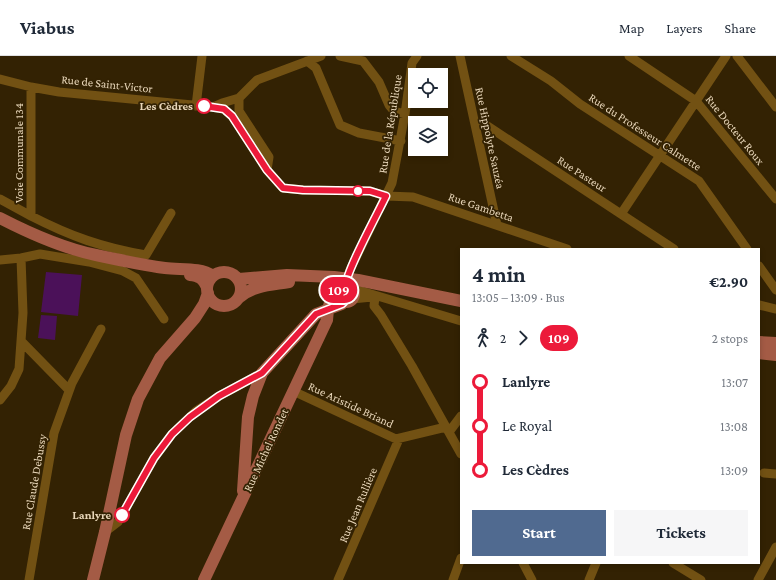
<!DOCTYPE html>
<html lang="en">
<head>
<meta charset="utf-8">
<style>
  body { margin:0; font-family:"Crimson Pro",serif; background:#f6f6f7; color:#1f2937; height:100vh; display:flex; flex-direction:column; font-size:15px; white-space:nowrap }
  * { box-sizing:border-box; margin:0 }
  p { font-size:13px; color:#747a83 }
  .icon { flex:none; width:22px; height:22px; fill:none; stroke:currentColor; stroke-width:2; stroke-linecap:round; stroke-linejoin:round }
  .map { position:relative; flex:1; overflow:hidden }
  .side { position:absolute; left:460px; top:192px; width:300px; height:316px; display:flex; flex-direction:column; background:#fff; border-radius:0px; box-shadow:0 2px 6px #0003 }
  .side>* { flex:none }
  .badge { padding:0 8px; border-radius:13px; font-size:14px; line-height:26px }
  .buttons { position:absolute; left:408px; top:12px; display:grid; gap:8px }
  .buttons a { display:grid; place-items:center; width:40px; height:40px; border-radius:0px; background:#fff; box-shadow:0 2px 6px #0003; font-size:20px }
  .map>.badge { position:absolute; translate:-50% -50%; box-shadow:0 0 0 2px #fff }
  .legs { display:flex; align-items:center; gap:6px; height:44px; padding:0 12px; font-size:13px }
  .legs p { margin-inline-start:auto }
  .head { display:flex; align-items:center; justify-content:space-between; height:68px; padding:0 12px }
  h1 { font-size:22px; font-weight:700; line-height:30px }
  .primary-button { display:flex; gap:8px; margin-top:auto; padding:8px 12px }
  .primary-button a { flex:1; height:46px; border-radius:0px; background:#506a90; color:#fff; font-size:16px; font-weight:700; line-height:46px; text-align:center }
  .primary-button a+a { background:#f6f6f7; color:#1f2937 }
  ul { padding:0 12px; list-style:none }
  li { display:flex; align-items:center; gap:14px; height:44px; font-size:15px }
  li i { display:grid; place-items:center; width:6px; height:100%; margin:0 5px; background:currentColor }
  li i::after { content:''; width:10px; height:10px; margin:-5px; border:3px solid; border-radius:50%; background:#fff }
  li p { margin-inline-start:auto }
  li:first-child i { background:linear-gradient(#0000 50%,currentColor 0) }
  li:last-child i { background:linear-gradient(currentColor 50%,#0000 0) }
  header { display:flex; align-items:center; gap:24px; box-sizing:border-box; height:56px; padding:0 20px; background:#fff; border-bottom:1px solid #e0e1e3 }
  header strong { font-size:19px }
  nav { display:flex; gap:22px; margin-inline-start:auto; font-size:14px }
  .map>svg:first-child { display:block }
  .green { fill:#4b1159 }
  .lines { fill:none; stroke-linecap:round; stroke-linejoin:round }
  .minor { stroke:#725113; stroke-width:9 }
  .major { stroke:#a45b45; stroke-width:12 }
  .line-1-casing { stroke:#fff; stroke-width:9 }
  .line-1 { stroke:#ec1a3a; stroke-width:6 }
  .stop-1-dot { fill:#fff; stroke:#ec1a3a; stroke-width:2 }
  .labels { text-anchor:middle; stroke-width:3.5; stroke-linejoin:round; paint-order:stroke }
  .street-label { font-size:12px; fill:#e8d6b9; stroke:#332203 }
  .stop-label { font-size:12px; font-weight:bold; fill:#e8d6b9; stroke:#332203; text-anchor:end }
</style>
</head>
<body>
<header>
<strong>Viabus</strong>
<nav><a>Map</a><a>Layers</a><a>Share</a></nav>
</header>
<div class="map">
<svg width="776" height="524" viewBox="0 0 776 524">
  <rect width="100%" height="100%" fill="#332203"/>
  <path class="green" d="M46,216l36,3 -4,41 -37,-4z
    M41,259l16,1 -2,24 -17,-2z"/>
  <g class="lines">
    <path class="minor" d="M340,0l23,5 16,21 10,23 5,6 11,3
      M460,0l37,169
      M511,0l40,25 29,23 119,77 48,68
      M629,0l67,45 80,98
      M737,0l39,51
      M307,5l9,7 24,57 19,8 42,8
      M0,23l31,8 28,5 154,15 11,2 8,7 35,54 16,18 20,2 67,1 16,5 27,1 154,52
      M31,31v129c39,20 72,32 115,39l25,-42
      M239,42v13l30,46 -2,13
      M196,50l6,-50
      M213,51l9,-4 17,-5 18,-18 64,-24
      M475,68l11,1 188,124
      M0,143l31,17
      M621,158l105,-158
      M0,204l21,-2 19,-4 49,8 34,9 13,7 28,41
      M759,210l17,24
      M346,230l-1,-3 5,-13 42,-87 13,-69 7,-51 5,-7
      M351,232l110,33
      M375,240l-1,10 7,9 31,51 49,88
      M352,243l20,-2
      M759,249l17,4
      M21,285l48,49
      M293,335l103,48 50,-12
      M0,344l11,-14 8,-17 4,-56 -2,-55
      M449,376l12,-16
      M764,417l12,1
      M105,476l13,-10 36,-64 18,-24 24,-23 23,-15 43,-23
      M523,507l9,17
      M673,507l28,17
      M29,524l25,-147 18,-50 29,-54
      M338,524l61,-141
      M453,524l8,-22
      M589,524l7,-17
      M758,524l18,-33"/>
    <path class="major" d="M0,162c31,16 62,30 96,37 23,5 46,10 69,13 16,2 35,-1 48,8
      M207 233a17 17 0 1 1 34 0a17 17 0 1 1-34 0Z
      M190,219c9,1 13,3 17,12
      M239,223l48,-4 47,2 24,3 103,21
      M338 238a8 8 0 1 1 16 0a8 8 0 1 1-16 0Z
      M240,241c14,-12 32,-12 49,-15
      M759,286l17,1
      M759,297l17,2
      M243,435l5,-74 5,-21 9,-23 54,-59 26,-10 2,-3
      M93,524l12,-48 21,-97 12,-36 22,-41 35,-40 9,-14 4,-11
      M204,524l123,-260c1,-9 1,-22 11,-24"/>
  </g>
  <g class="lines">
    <defs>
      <path id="line-1" d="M122,459l32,-57 18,-24 18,-17 29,-21 43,-23 54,-59 26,-10 2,-2 -5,-4 -1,-7 3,-3 5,-2c-2,-11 33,-75 40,-90l-16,-5 -67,-1 -20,-2 -16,-18 -35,-54 -8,-7 -20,-3"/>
    </defs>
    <use href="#line-1" class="line-1-casing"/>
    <use href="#line-1" class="line-1"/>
  </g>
  <g class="stop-1-dot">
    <circle cx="204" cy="50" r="7"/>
    <circle cx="358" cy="135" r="5"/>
    <circle cx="122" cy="459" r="7"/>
  </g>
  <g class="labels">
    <g class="street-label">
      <text transform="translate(107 28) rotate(6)" y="4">Rue de Saint-Victor</text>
      <text transform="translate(390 68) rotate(-81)" y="4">Rue de la République</text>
      <text transform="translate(735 74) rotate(51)" y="4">Rue Docteur Roux</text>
      <text transform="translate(645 76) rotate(33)" y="4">Rue du Professeur Calmette</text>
      <text transform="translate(490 82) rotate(78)" y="4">Rue Hippolyte Sauzéa</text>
      <text transform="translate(19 97) rotate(-90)" y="4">Voie Communale 134</text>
      <text transform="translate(582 118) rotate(33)" y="4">Rue Pasteur</text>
      <text transform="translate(481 151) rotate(19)" y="4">Rue Gambetta</text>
      <text transform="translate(351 349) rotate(25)" y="4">Rue Aristide Briand</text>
      <text transform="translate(266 394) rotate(-65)" y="4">Rue Michel Rondet</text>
      <text transform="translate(34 426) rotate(-80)" y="4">Rue Claude Debussy</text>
      <text transform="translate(358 449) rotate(-67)" y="4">Rue Jean Rullière</text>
    </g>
    <g class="stop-label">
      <text x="193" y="54">Les Cèdres</text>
      <text x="111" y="463">Lanlyre</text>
    </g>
  </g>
</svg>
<div class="buttons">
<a><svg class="icon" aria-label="locate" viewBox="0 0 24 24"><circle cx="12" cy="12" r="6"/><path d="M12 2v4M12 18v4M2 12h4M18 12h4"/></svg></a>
<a><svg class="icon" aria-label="layers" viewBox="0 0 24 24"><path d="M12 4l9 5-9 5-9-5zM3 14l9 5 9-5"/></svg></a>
</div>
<b class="badge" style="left:339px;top:234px;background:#ec1a3a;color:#fff">109</b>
<section class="side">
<div class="head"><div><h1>4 min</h1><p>13:05 – 13:09 · Bus</p></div><b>€2.90</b></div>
<div class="legs"><svg class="icon" aria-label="walk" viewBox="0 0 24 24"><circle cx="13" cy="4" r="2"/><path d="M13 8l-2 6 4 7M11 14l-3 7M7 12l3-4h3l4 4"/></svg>2<svg class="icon" aria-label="forward" viewBox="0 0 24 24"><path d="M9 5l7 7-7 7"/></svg><b class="badge" style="background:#ec1a3a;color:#fff">109</b><p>2 stops</p></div>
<ul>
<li><i style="color:#ec1a3a"></i><b>Lanlyre</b><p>13:07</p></li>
<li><i style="color:#ec1a3a"></i><span>Le Royal</span><p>13:08</p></li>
<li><i style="color:#ec1a3a"></i><b>Les Cèdres</b><p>13:09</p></li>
</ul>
<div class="primary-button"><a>Start</a><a>Tickets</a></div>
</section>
</div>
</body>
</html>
